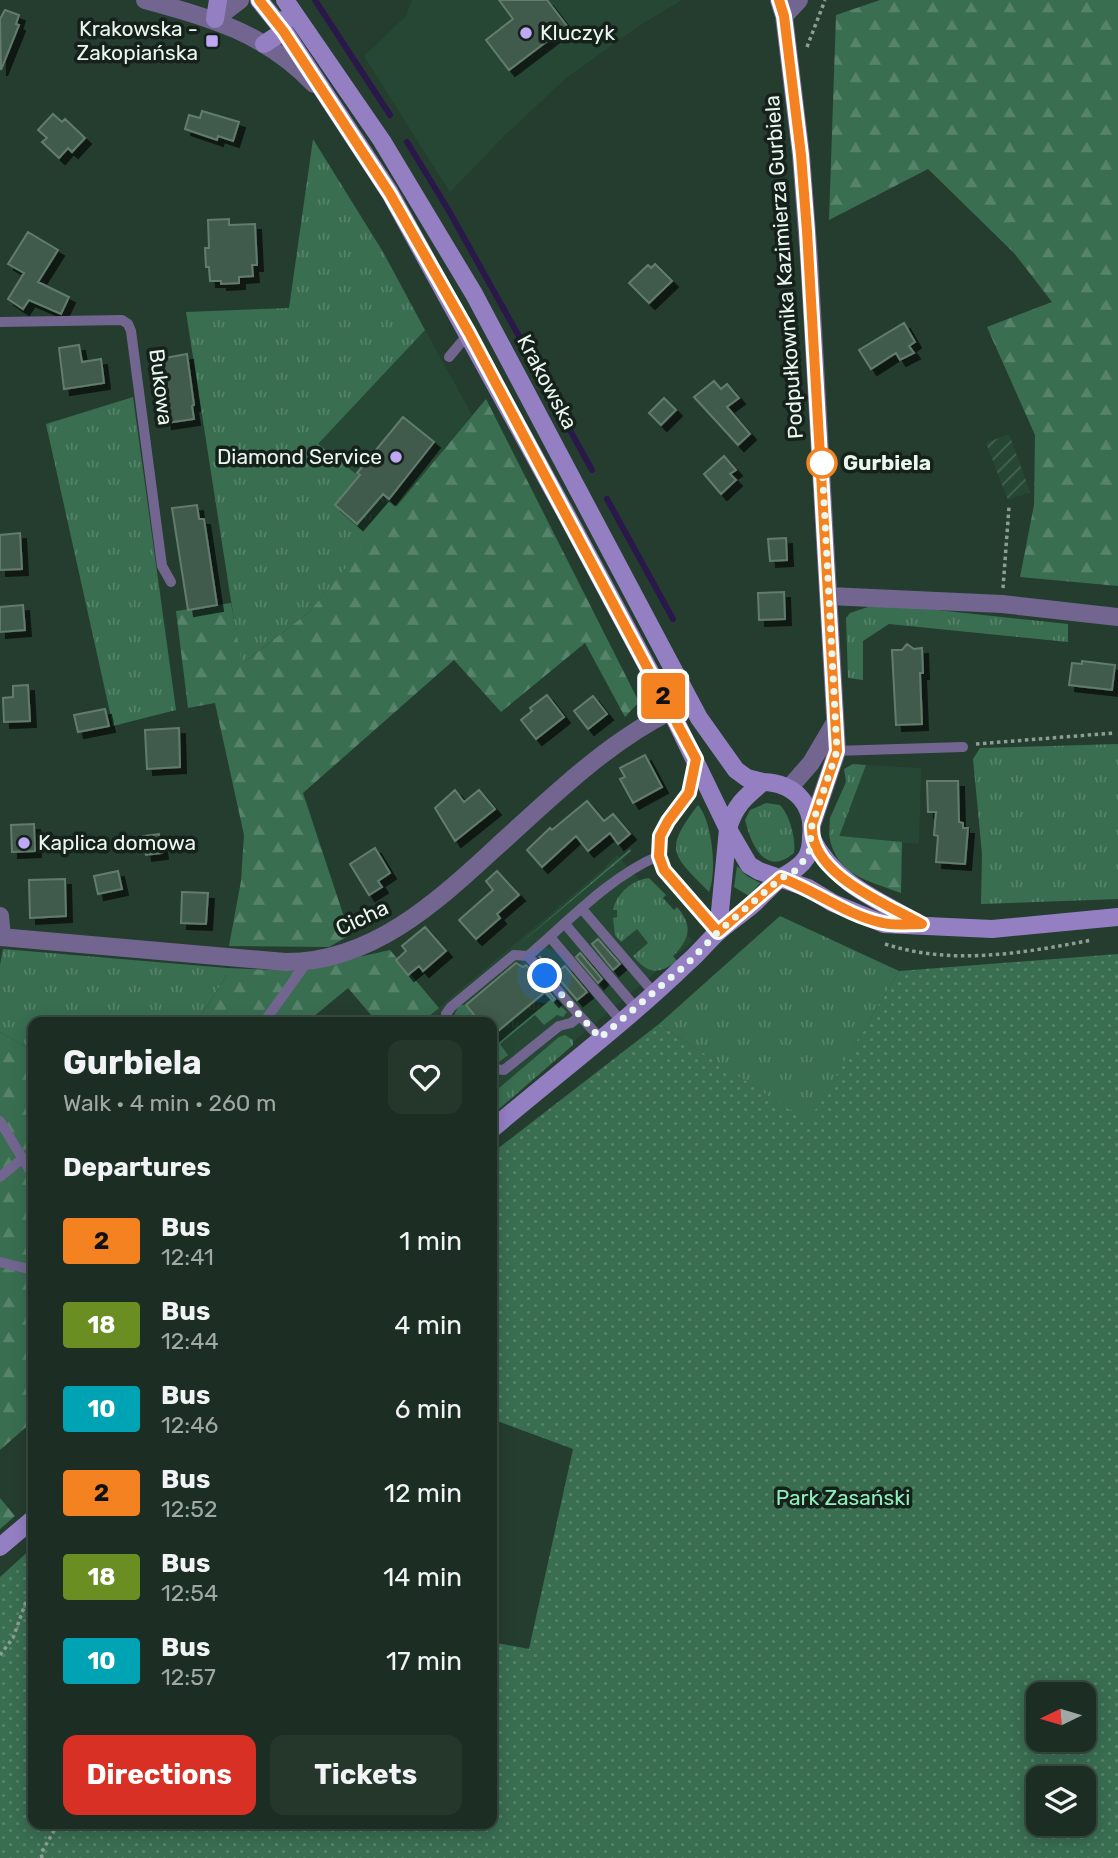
<!DOCTYPE html>
<html lang="en">
<head>
<meta charset="utf-8">
<style>
  body { margin:0; font-family:Rubik,sans-serif; background:#25362b; color:#f1f3f6; height:100vh; display:flex; flex-direction:column; font-size:26px; white-space:nowrap }
  * { box-sizing:border-box; margin:0 }
  p { font-size:23px; color:#a0a8a6 }
  .icon { flex:none; width:38px; height:38px; fill:none; stroke:currentColor; stroke-width:2; stroke-linecap:round; stroke-linejoin:round }
  .map { position:relative; flex:1; overflow:hidden }
  .panel { position:absolute; left:28px; top:1017px; width:469px; height:812px; display:flex; flex-direction:column; background:#1c2e23; border-radius:14px; box-shadow:0 4px 18px #0003,0 0 0 2px #3a4a41 }
  .panel>* { flex:none }
  .badge { padding:0 14px; border-radius:5px; font-size:24px; line-height:46px }
  .needle { width:46px; rotate:265deg }
  .buttons { position:absolute; left:1026px; top:1682px; display:grid; gap:14px }
  .buttons a { display:grid; place-items:center; width:70px; height:70px; border-radius:14px; background:#1c2e23; box-shadow:0 4px 18px #0003,0 0 0 2px #3a4a41; font-size:35px }
  .you { position:absolute; width:35px; height:35px; margin:-18px; border:5px solid #fff; border-radius:50%; background:#1a73e8; box-shadow:0 0 0 10px #1a73e833 }
  .map>.badge { position:absolute; translate:-50% -50%; box-shadow:0 0 0 4px #fff }
  h2 { padding:0 35px; font-size:26px; line-height:63px }
  .round { display:grid; place-items:center; flex:none; width:74px; height:74px; border-radius:14px; background:#25362b }
  .head { display:flex; align-items:center; justify-content:space-between; height:119px; padding:0 35px }
  h1 { font-size:33px; font-weight:700; line-height:52px }
  .primary-button { display:flex; gap:14px; margin-top:auto; padding:14px 35px }
  .primary-button a { flex:1; height:80px; border-radius:14px; background:#d93025; color:#fff; font-size:28px; font-weight:700; line-height:80px; text-align:center }
  .primary-button a+a { background:#25362b; color:#f1f3f6 }
  ul { padding:0; list-style:none }
  li { display:flex; align-items:center; gap:21px; height:84px; padding:0 35px }
  li div { flex:1 }
  li b { display:block; font-size:26px }
  li em { font-style:normal }
  li .badge { min-width:77px; font-weight:700; text-align:center }
  .map>svg:first-child { display:block }
  .built { fill:#274735 }
  .industrial { fill:url(#industrial-furrows) }
  .grass { fill:url(#grass-tufts) }
  .forest { fill:url(#forest-firs) }
  .park { fill:url(#park-dots); fill-rule:evenodd }
  .lines { fill:none; stroke-linecap:round; stroke-linejoin:round }
  .stream { stroke:#2b184b; stroke-width:6 }
  .building { fill:#415a4c; stroke:#627c6c; stroke-width:2; filter:url(#shadow) }
  .path { stroke:#8c9f93; stroke-width:3.5; stroke-dasharray:3.5 3.5; stroke-linecap:butt }
  .lane { stroke:#726691; stroke-width:10 }
  .street { stroke:#726691; stroke-width:18 }
  .secondary { stroke:#947fc3; stroke-width:18 }
  .line-casing { stroke:#fff; stroke-width:16 }
  .line { stroke:#f58220; stroke-width:10 }
  .walk { stroke:#e9f7ee; stroke-width:7; stroke-dasharray:0 12.6 }
  .poi-dot { fill:#bfa9f4; stroke:#16211b; stroke-width:2.5 }
  .stop-dot { fill:#fff; stroke:#f58220; stroke-width:3.5 }
  .labels { text-anchor:middle; stroke-width:7; stroke-linejoin:round; paint-order:stroke }
  .poi-label { font-size:21px; fill:#e9f7ee; stroke:#16211b; text-anchor:end }
  .street-label { font-size:21px; fill:#e9f7ee; stroke:#16211b }
  .stop-label { font-size:21px; font-weight:bold; fill:#e9f7ee; stroke:#16211b; text-anchor:start }
  .park-label { font-size:21px; fill:#90f0bb; stroke:#16211b }
</style>
</head>
<body>
<div class="map">
<svg width="1118" height="1858" viewBox="0 0 1118 1858">
  <defs>
    <pattern id="industrial-furrows" width="10" height="10" patternUnits="userSpaceOnUse" patternTransform="scale(1.75)"><rect width="10" height="10" fill="#274735"/><path d="M-1 1l2-2M0 10L10 0M9 11l2-2" fill="none" stroke="#466253"/></pattern>
    <pattern id="grass-tufts" width="24" height="20" patternUnits="userSpaceOnUse" patternTransform="scale(1.75)"><rect width="24" height="20" fill="#396e51"/><path d="M3 7l-1-3M5 7V3M7 7l1-3M15 17l-1-3M17 17v-4M19 17l1-3" fill="none" stroke="#56836a"/></pattern>
    <pattern id="forest-firs" width="22" height="20" patternUnits="userSpaceOnUse" patternTransform="scale(1.75)"><rect width="22" height="20" fill="#396e51"/><path d="M5 1l3.5 6h-7zM16 11l3.5 6h-7z" fill="#56836a"/></pattern>
    <pattern id="park-dots" width="8" height="8" patternUnits="userSpaceOnUse" patternTransform="scale(1.75)"><rect width="8" height="8" fill="#396e51"/><path d="M2 2h.1M6 6h.1" fill="none" stroke="#56836a" stroke-width="1.8" stroke-linecap="round"/></pattern>
    <filter id="shadow"><feDropShadow dx="6" dy="6" stdDeviation="0" flood-color="#0009"/></filter>
  </defs>
  <rect width="100%" height="100%" fill="#253d2f"/>
  <path class="built" d="M412,0h270l-42,25 -74,53 -63,59 -53,55 -86,-136 42,-40z
    M425,330l47,85 -74,92 -80,-63z
    M866,765l55,3 -2,76 -80,-7z
    M617,855l76,86 -201,169v-88h-70l179,-151z"/>
  <path class="industrial" d="M1009,434l21,58 -22,8 -22,-57z"/>
  <path class="grass" d="M313,139l70,113 42,78 -107,114 80,63 -89,105 -68,53 -55,-353 103,-4z
    M133,397l43,313 -63,16 -67,-302z
    M900,606l168,18v18l-179,-18 -26,17v39l-15,-2 -2,-60 4,-5 18,-6z
    M1118,744v155l-137,5 1,-50 -9,-95 7,-11z
    M853,764l13,1 -27,72 -10,-2 1,-17 16,-36 -2,-13z
    M766,803l14,2c10,10 16,35 14,48 -30,25 -43,-10 -49,-33l5,-10z
    M698,805c15,17 19,68 11,87 -37,-38 -46,-41 -11,-87z
    M630,849l1,2 -115,96z
    M737,866l10,10 13,7 -11,13 -15,-9z
    M649,878l17,17 -3,3 11,12 3,-3c17,19 12,33 -4,49l4,5c-19,14 -29,13 -44,-5l15,-13 -11,-14 -16,13 -6,-7 -2,-17 4,-1v-7h-4c4,-17 19,-30 36,-32z
    M780,916l119,55 -91,152 -149,-99z
    M3,949l224,19v7l-30,47h-164v29l-33,-19v-67z
    M545,992l22,20 -4,5 -6,-2 -13,10 -9,-10 -35,29 8,11 -9,7 -7,-3v-23z
    M459,1005h7l14,17h-29z
    M565,1035l8,5v5l-81,70v-21l67,-57z"/>
  <path class="forest" d="M880,0h238v586l-98,-9 14,-72 1,-70 -48,-108 65,-25 -38,-49 -86,-84 -99,51 7,-205z
    M486,399l153,303 -14,15 -40,-74 -84,69 -47,-52 -151,133 47,142 -21,12 -100,-1 12,-65 3,-46 -29,-132 -27,5 -12,-97 55,-8 11,61 67,-52z
    M829,835l73,7 -1,51c-34,-13 -65,-17 -72,-58z
    M390,950l49,58 -17,14h-45l-29,-34 -41,34h-110l30,-47v-7l69,3z
    M0,1032l33,19v370l-33,29z
    M0,1498l15,18 -15,13z"/>
  <path class="park" d="M1118,954v904h-1118v-281l33,-30v277h459v-182l37,7 44,-200 -81,-30v-266l167,-129 149,98 91,-151zM1038,1694h45v46h-45zM1038,1778h45v46h-45z"/>
  <g class="lines">
    <path class="stream" d="M315,0l75,115
      M407,142l42,69 91,163
      M555,403l37,67
      M607,499l66,120"/>
  </g>
  <path class="building" d="M499,0h48l20,26 -58,44 -23,-30 27,-21z
    M5,10l14,5 -3,9 3,1 -18,45 -1,-51z
    M202,111l37,11 -6,19 -15,-5 -1,4 -32,-11 4,-14 11,3z
    M53,114l9,8 3,-3 20,19 -13,14 -4,-4 -9,10 -17,-16 5,-4 -9,-8z
    M229,219v6l26,-1 2,41h-5l1,11 -14,1v6l-18,1v-3h-11l-1,-14h-3l-1,-19h4l-1,-28z
    M28,232l30,18 -20,32 31,15 -8,17 -32,-14 -6,9 -15,-10 16,-26 -16,-9z
    M655,264l17,17 -23,22 -20,-20 19,-18 3,3z
    M904,323l11,19 -6,4 5,7 -14,7 -4,-7 -25,16 -12,-19z
    M79,345l3,17 19,-3 3,24 -40,6 -5,-41z
    M187,354l7,51 -2,1 2,13 -28,4 -8,-50h3l-2,-14z
    M714,381l7,8 6,-5 12,14 -12,9 23,27 -12,11 -44,-48z
    M664,398l12,12 -15,15 -12,-12z
    M403,417l31,25 -45,57 -6,-5 -26,30 -22,-19 25,-30 -3,-2z
    M724,456l12,14 -6,4 6,6 -15,14 -17,-20z
    M197,505l2,14h5l13,86 -29,5 -16,-102z
    M20,533l2,36 -22,1v-35z
    M786,538l1,22 -17,1 -2,-22z
    M784,592l1,27 -26,1 -1,-27z
    M23,605l2,25 -25,2v-25z
    M907,644l7,5 8,-1 1,25h-3l2,51 -26,1 -4,-75h10z
    M1082,661l33,4 -3,25 -43,-5 3,-22 10,1z
    M28,685l2,36 -26,1 -1,-24 10,-1v-11z
    M547,695l17,22 -28,22 -15,-19 11,-9 -2,-3z
    M593,696l14,18 -19,15 -14,-18z
    M105,709l4,17 -31,6 -4,-17z
    M179,728l1,39 -33,2 -2,-39z
    M645,755l17,32 -29,16 -13,-24 5,-2 -5,-9z
    M927,781h31l1,41 4,1v5h5l-3,36 -29,-2 2,-26 -4,-1 2,-23h-8z
    M455,790l9,12 15,-12 16,19 -40,32 -20,-33z
    M587,801l17,20 9,-7 17,20 -12,10 -8,-11 -22,18 -12,-15 -34,31 -15,-17 23,-22 2,2z
    M34,824l1,27 -23,1 -1,-27z
    M159,834l3,19 -16,2 -3,-19z
    M375,848l15,25 -12,8 4,6 -13,8 -19,-31z
    M118,871l4,18 -24,5 -4,-18z
    M497,871l22,24 -22,19 3,4 -24,21 -17,-19 34,-30 -7,-9z
    M65,879l1,37 -36,2 -1,-38z
    M182,892l26,1 -2,31 -25,-1z
    M425,927l21,24 -23,20 -4,-5 -11,9 -12,-15 10,-9 -4,-5z
    M598,939l22,25 -7,6 -21,-26z
    M580,953l22,26 -4,4 -22,-26z
    M539,956l16,18 10,-8 22,26 -10,8z
    M516,963l7,4 3,-2 29,34 -2,2 -8,-9 -53,44v-14h-12l-14,-17z"/>
  <g class="lines">
    <path class="path" d="M807,47l18,-47
      M1003,588l6,-81
      M976,744l138,-11
      M885,944c68,22 138,9 207,-4
      M0,1655l13,-17 20,-56
      M42,1858l-1,-5 17,-29"/>
    <path class="lane" d="M0,322l122,-2 6,4 3,7 31,235 9,16
      M449,357l20,-24
      M834,751l129,-4
      M695,763l-6,30 -21,28 -8,16 -2,19 6,14 53,61
      M582,909l72,84
      M565,924l71,84
      M550,937l71,84
      M528,956l52,60
      M264,1022l43,-60
      M446,1022v-8l5,-7 63,-52 14,1c41,-35 80,-78 130,-100
      M492,1069l12,1 55,-44 12,-3 9,-7 20,22
      M0,1121l33,55
      M0,1177l23,-19
      M0,1262l33,8"/>
    <path class="street" d="M145,0c66,18 120,33 169,84
      M779,0l5,16 17,139 8,103 28,493 -25,74
      M784,16l15,-16
      M215,19l25,-19
      M829,596l173,8 116,13
      M790,787l21,-24 23,-39
      M0,916l2,20
      M0,937l285,25c89,1 156,-64 218,-121 52,-47 105,-99 168,-130"/>
    <path class="secondary" d="M259,0l25,31 106,162 175,319 106,199 57,118 21,36 10,6 49,17 25,15 51,21 108,5 126,-12
      M285,0l97,141 92,153 225,424 37,52 11,8 16,4
      M215,19l3,-19
      M264,44l20,-13 -2,-11
      M811,837c24,47 63,61 107,86
      M492,1129c65,-55 134,-107 195,-166 11,-9 20,-21 30,-30 11,-10 23,-18 34,-27 9,-8 17,-17 27,-26 10,-8 20,-10 28,-22 4,-6 5,-14 5,-21 4,-32 -16,-54 -48,-55 -18,15 -29,24 -35,47l-10,103
      M0,1547l33,-28"/>
  </g>
  <g class="lines">
    <defs>
      <path id="line" d="M259,0l25,32 106,162 79,139 227,426 -7,34 -21,28 -8,15 -1,20 5,14 54,62 63,-54c34,12 65,37 102,45 12,3 26,1 39,1 -36,-20 -113,-50 -110,-99l25,-74 -30,-520 -6,-76 -17,-139 -5,-16"/>
    </defs>
    <use href="#line" class="line-casing"/>
    <use href="#line" class="line"/>
    <path class="walk" d="M545,976l55,62 88,-75 30,-31 63,-54 12,-5 16,-19 3,-29 25,-74 -15,-288"/>
  </g>
  <g class="poi-dot">
    <circle cx="526" cy="33" r="7"/>
    <rect x="205" y="34" width="14" height="14" rx="3.5"/>
    <circle cx="396" cy="457" r="7"/>
    <circle cx="24" cy="843" r="7"/>
  </g>
  <circle class="stop-dot" cx="822" cy="463" r="14"/>
  <g class="labels">
    <g class="poi-label">
      <text x="198" y="36">Krakowska -<tspan x="198" dy="24">Zakopiańska</tspan></text>
      <text x="540" y="40" text-anchor="start">Kluczyk</text>
      <text x="382" y="464">Diamond Service</text>
      <text x="38" y="850" text-anchor="start">Kaplica domowa</text>
    </g>
    <g class="street-label">
      <text transform="translate(784 267) rotate(-94)" y="7">Podpułkownika Kazimierza Gurbiela</text>
      <text transform="translate(547 382) rotate(62)" y="7">Krakowska</text>
      <text transform="translate(161 387) rotate(83)" y="7">Bukowa</text>
      <text transform="translate(362 918) rotate(-25)" y="7">Cicha</text>
    </g>
    <g class="stop-label">
      <text x="843" y="470">Gurbiela</text>
    </g>
    <g class="park-label">
      <text x="843" y="1505">Park Zasański</text>
    </g>
  </g>
</svg>
<div class="buttons">
<a><svg class="needle" viewBox="-14 -14 28 28"><path d="M0-13l5 13h-10z" fill="#e53935"/><path d="M0 13l5-13h-10z" fill="#a0a8a6"/></svg></a>
<a><svg class="icon" aria-label="layers" viewBox="0 0 24 24"><path d="M12 4l9 5-9 5-9-5zM3 14l9 5 9-5"/></svg></a>
</div>
<div class="you" style="left:545px;top:976px"></div>
<b class="badge" style="left:663px;top:696px;background:#f58220;color:#111">2</b>
<section class="panel">
<div class="head"><div><h1>Gurbiela</h1><p>Walk · 4 min · 260 m</p></div><a class="round"><svg class="icon" aria-label="heart" viewBox="0 0 24 24"><path d="M12 20l-8-8c-3-5 5-10 8-4 3-6 11-1 8 4z"/></svg></a></div>
<h2>Departures</h2>
<ul>
<li><span class="badge" style="background:#f58220;color:#111">2</span><div><b>Bus</b><p>12:41</p></div><em>1 min</em></li>
<li><span class="badge" style="background:#6b8e23;color:#fff">18</span><div><b>Bus</b><p>12:44</p></div><em>4 min</em></li>
<li><span class="badge" style="background:#00a3b4;color:#fff">10</span><div><b>Bus</b><p>12:46</p></div><em>6 min</em></li>
<li><span class="badge" style="background:#f58220;color:#111">2</span><div><b>Bus</b><p>12:52</p></div><em>12 min</em></li>
<li><span class="badge" style="background:#6b8e23;color:#fff">18</span><div><b>Bus</b><p>12:54</p></div><em>14 min</em></li>
<li><span class="badge" style="background:#00a3b4;color:#fff">10</span><div><b>Bus</b><p>12:57</p></div><em>17 min</em></li>
</ul>
<div class="primary-button"><a>Directions</a><a>Tickets</a></div>
</section>
</div>
</body>
</html>
